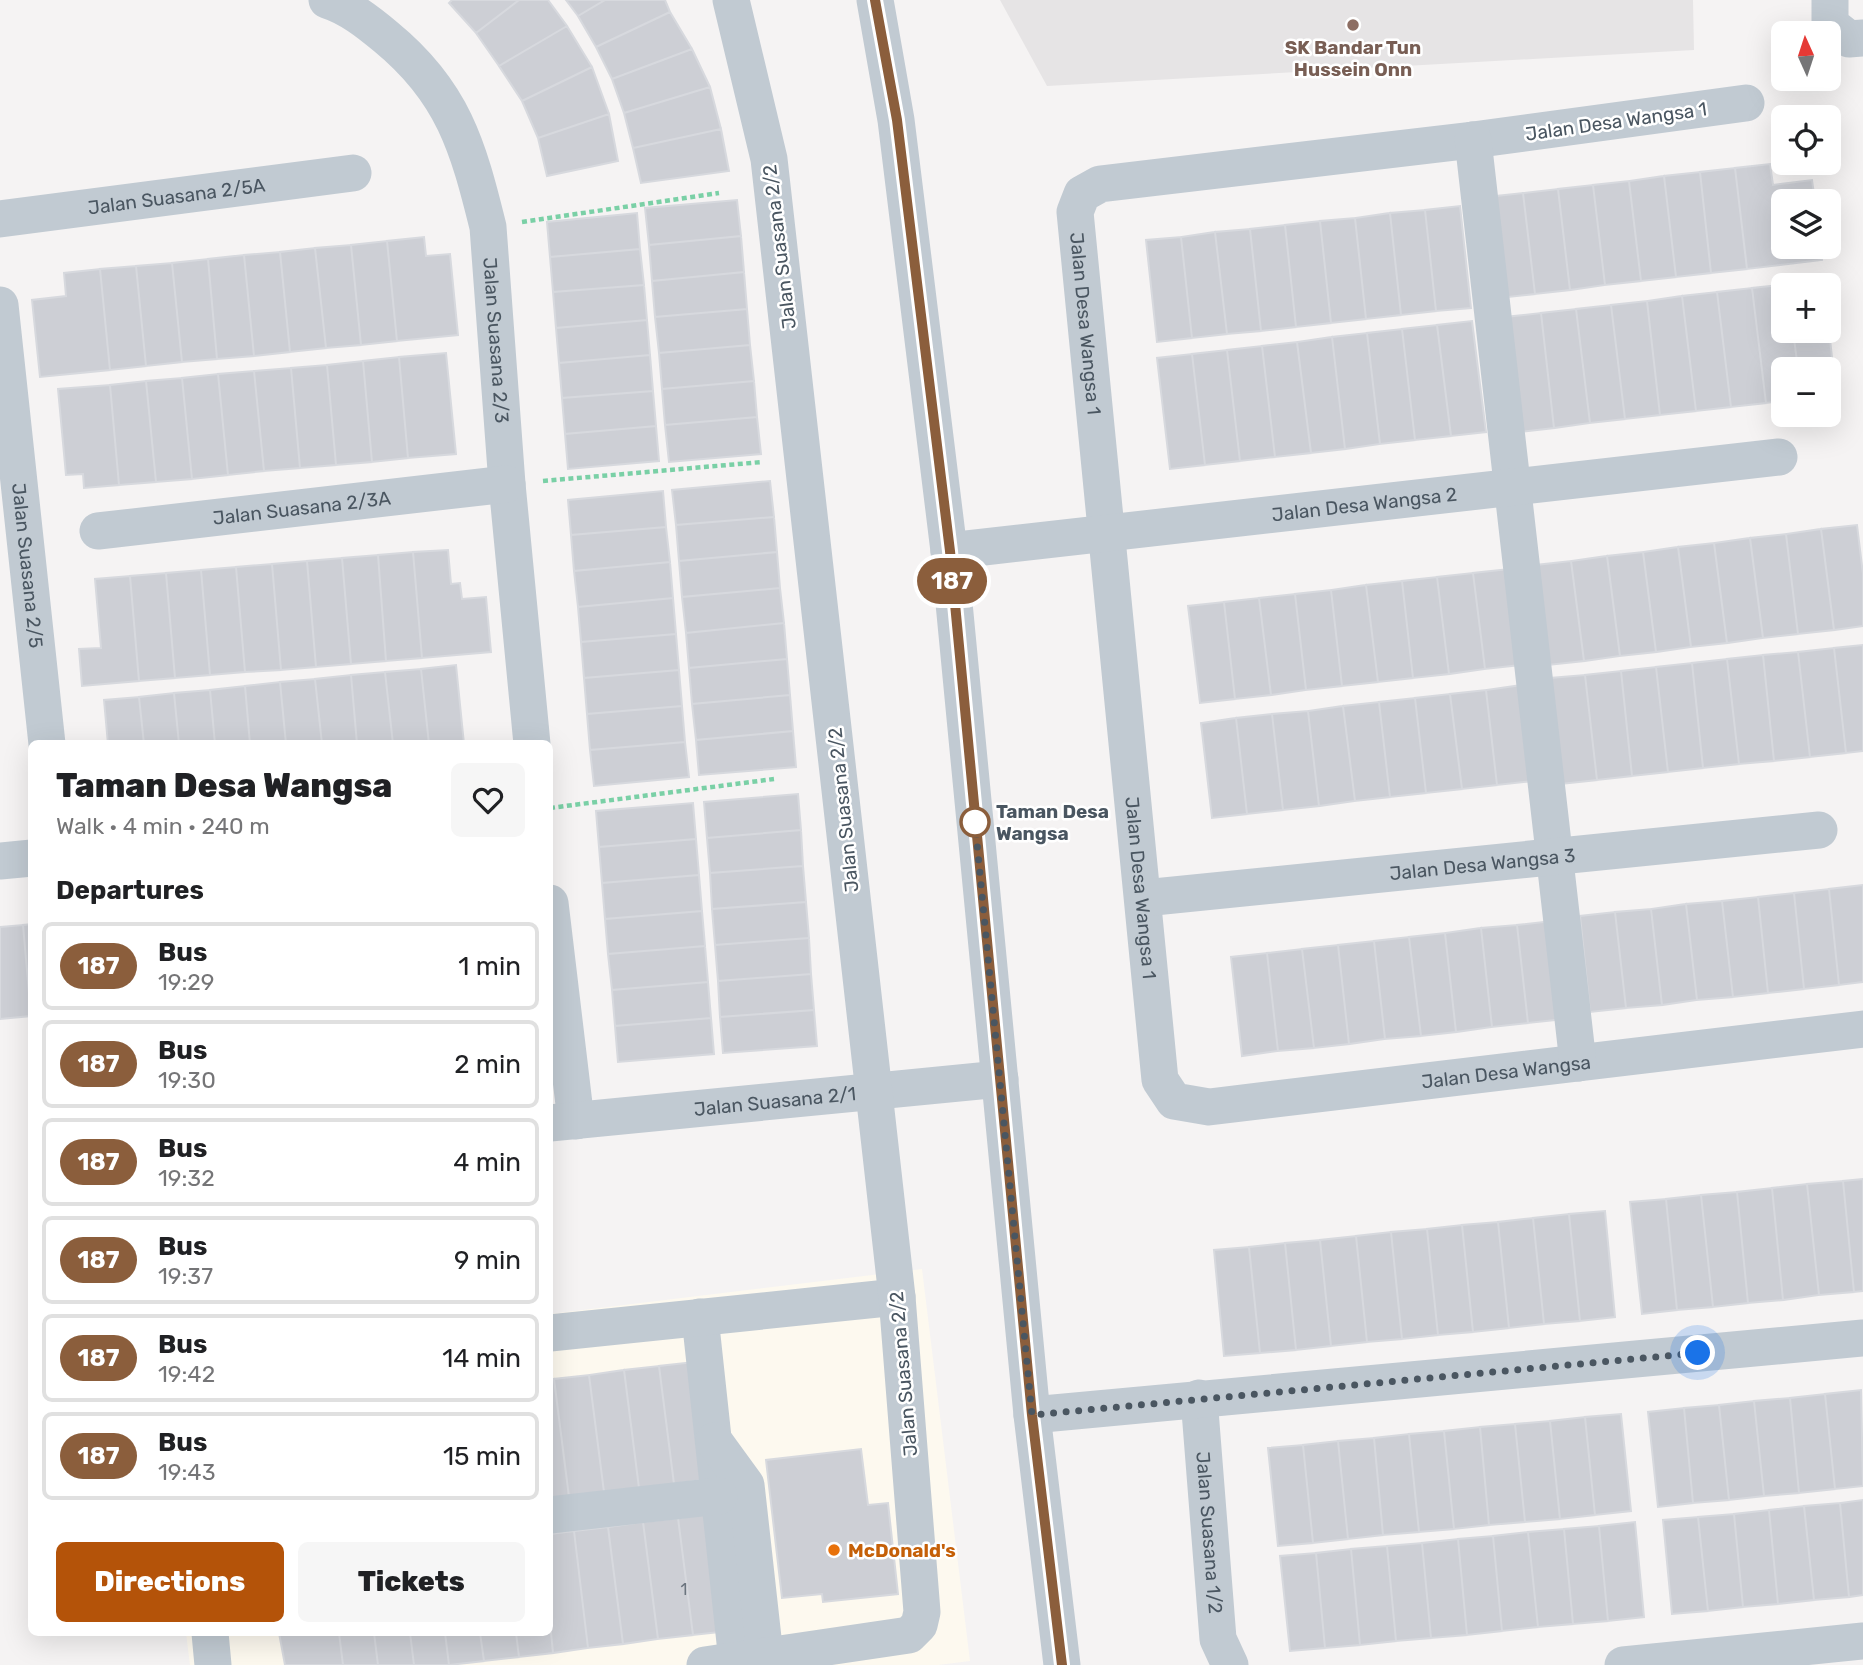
<!DOCTYPE html>
<html lang="en">
<head>
<meta charset="utf-8">
<style>
  body { margin:0; font-family:Rubik,sans-serif; background:#f6f6f6; color:#202124; height:100vh; display:flex; flex-direction:column; font-size:26px; white-space:nowrap }
  * { box-sizing:border-box; margin:0 }
  p { font-size:23px; color:#757577 }
  .icon { flex:none; width:38px; height:38px; fill:none; stroke:currentColor; stroke-width:2; stroke-linecap:round; stroke-linejoin:round }
  .map { position:relative; flex:1; overflow:hidden }
  .side { position:absolute; left:28px; top:740px; width:525px; height:896px; display:flex; flex-direction:column; background:#fff; border-radius:10px; box-shadow:0 7px 28px #0002 }
  .side>* { flex:none }
  .badge { padding:0 14px; border-radius:23px; font-size:24px; line-height:46px }
  .needle { width:46px; rotate:357deg }
  .fabs { position:absolute; left:1771px; top:21px; display:grid; gap:14px }
  .fabs a { display:grid; place-items:center; width:70px; height:70px; border-radius:10px; background:#fff; box-shadow:0 7px 28px #0002; font-size:35px }
  .you { position:absolute; width:35px; height:35px; margin:-18px; border:5px solid #fff; border-radius:50%; background:#1a73e8; box-shadow:0 0 0 10px #1a73e833 }
  .map>.badge { position:absolute; translate:-50% -50%; box-shadow:0 0 0 4px #fff }
  h2 { padding:0 28px; font-size:26px; line-height:63px }
  .round { display:grid; place-items:center; flex:none; width:74px; height:74px; border-radius:10px; background:#f6f6f6 }
  .overview { display:flex; align-items:center; justify-content:space-between; height:119px; padding:0 28px }
  h1 { font-size:33px; font-weight:800; line-height:52px }
  .cta { display:flex; gap:14px; margin-top:auto; padding:14px 28px }
  .cta a { flex:1; height:80px; border-radius:10px; background:#b45309; color:#fff; font-size:28px; font-weight:800; line-height:80px; text-align:center }
  .cta a+a { background:#f6f6f6; color:#202124 }
  ul { padding:0; list-style:none }
  li { display:flex; align-items:center; gap:21px; height:88px; margin:0 14px 10px; padding:0 14px; border:4px solid #e0e0e0; border-radius:10px }
  li div { flex:1 }
  li b { display:block; font-size:26px }
  li em { font-style:normal }
  li .badge { min-width:77px; font-weight:700; text-align:center }
  .map>svg:first-child { display:block }
  .commercial { fill:#fdf9ef }
  .education { fill:#e6e4e5 }
  .building { fill:#cdcfd5; stroke:#d7d9de; stroke-width:2 }
  .lines { fill:none; stroke-linecap:round; stroke-linejoin:round }
  .path { stroke:#7ad0a6; stroke-width:4.5; stroke-dasharray:5 3.5; stroke-linecap:butt }
  .minor { stroke:#c1cad2; stroke-width:37 }
  .line-casing { stroke:#fff; stroke-width:16 }
  .line { stroke:#8b5e3c; stroke-width:10 }
  .walk { stroke:#4a5661; stroke-width:7; stroke-dasharray:0 12.6 }
  .education-dot { fill:#8d6e63; stroke:#fff; stroke-width:2.5 }
  .stop-dot { fill:#fff; stroke:#8b5e3c; stroke-width:3.5 }
  .food-dot { fill:#e8710a; stroke:#fff; stroke-width:2.5 }
  .labels { text-anchor:middle; stroke-width:5; stroke-linejoin:round; paint-order:stroke }
  .number-label { font-size:16px; fill:#6b747e }
  .education-label { font-size:19px; font-weight:bold; fill:#785e54; stroke:#fff }
  .street-label { font-size:19px; fill:#4a5661; stroke:#fff }
  .stop-label { font-size:19px; font-weight:bold; fill:#4a5661; stroke:#fff; text-anchor:start }
  .food-label { font-size:19px; font-weight:bold; fill:#c56008; stroke:#fff; text-anchor:start }
</style>
</head>
<body>
<div class="map">
<svg width="1863" height="1665" viewBox="0 0 1863 1665">
  <rect width="100%" height="100%" fill="#f5f3f3"/>
  <path class="commercial" d="M922,1269l48,392 -32,4h-748l-4,-32h364v-319z"/>
  <path class="education" d="M1000,0h693l1,50 -647,36z"/>
  <path class="building" d="M452,0h67l-43,33 -27,-30z
    M519,0h29l19,26 -68,40 -23,-33z
    M566,0h39l-27,16z
    M605,0h60l5,12 -74,35 -18,-31z
    M670,12l22,37 -80,30 -16,-32z
    M567,26l25,41 -70,34 -23,-35z
    M692,49l18,38 -86,26 -12,-34z
    M592,67l17,47 -71,24 -16,-37z
    M710,87l11,42 -88,19 -9,-35z
    M609,114l9,47 -71,15 -9,-38z
    M721,129l8,42 -88,12 -8,-35z
    M1770,164l3,21 39,-5 3,21h-32v46h37l2,13 -75,9 -12,-101z
    M1735,168l12,101 -36,4 -11,-101z
    M1700,172l11,101 -35,4 -12,-101z
    M1664,176l12,101 -35,4 -12,-100z
    M1629,181l12,100 -36,4 -12,-100z
    M1593,185l12,100 -35,5 -12,-101z
    M1558,189l12,101 -35,4 -12,-101z
    M1523,193l12,101 -36,4 -12,-101z
    M737,200l4,36 -92,9 -4,-37z
    M1460,206l11,102 -35,3 -11,-101z
    M1425,210l11,101 -35,4 -11,-102z
    M637,213l3,36 -90,8 -3,-35z
    M1390,213l11,102 -35,4 -11,-101z
    M1355,218l11,101 -35,4 -11,-102z
    M1320,221l11,102 -35,4 -11,-102z
    M1285,225l11,102 -35,4 -11,-102z
    M1250,229l11,102 -34,3 -12,-102z
    M1215,232l12,102 -35,4 -11,-101z
    M741,236l3,36 -92,9 -3,-36z
    M424,237l2,19 24,-2 8,81 -61,6 -10,-100z
    M1181,237l11,101 -35,4 -11,-102z
    M387,241l10,100 -36,4 -10,-100z
    M351,245l10,100 -35,3 -11,-100z
    M315,248l11,100 -36,4 -10,-100z
    M640,249l4,36 -91,7 -3,-35z
    M280,252l10,100 -36,4 -10,-101z
    M244,255l10,101 -37,3 -9,-100z
    M208,259l9,100 -35,3 -10,-99z
    M172,263l10,99 -36,4 -10,-100z
    M136,266l10,100 -36,4 -10,-101z
    M100,269l10,101 -70,7 -8,-77 34,-4 -2,-23z
    M744,272l3,37 -92,8 -3,-36z
    M1823,280v5h-35v-1z
    M1788,284l-5,1v46h10l5,38h-15v32l-17,2 -14,-115z
    M644,285l3,35 -91,8 -3,-36z
    M1752,288l14,115 -35,4 -14,-115z
    M1717,292l14,115 -35,4 -14,-115z
    M1682,296l14,115 -36,4 -13,-114z
    M1647,301l13,114 -35,4 -14,-114z
    M1611,305l14,114 -35,4 -14,-114z
    M747,309l3,36 -91,8 -4,-36z
    M1576,309l14,114 -36,5 -13,-115z
    M1541,313l13,115 -34,4 -15,-115z
    M647,320l3,35 -91,8 -3,-35z
    M1472,321l14,111 -35,4 -14,-111z
    M1437,325l14,111 -36,4 -13,-111z
    M1402,329l13,111 -35,4 -13,-111z
    M1829,330l7,64 -7,1v-26h-31l-5,-38z
    M1367,333l13,111 -35,5 -13,-112z
    M1332,337l13,112 -34,4 -14,-111z
    M1297,342l14,111 -36,4 -13,-111z
    M750,345l4,36 -92,8 -3,-36z
    M1262,346l13,111 -35,4 -13,-111z
    M1227,350l13,111 -35,4 -13,-111z
    M446,353l10,101 -48,4 -9,-101z
    M1192,354l13,111 -35,4 -13,-111z
    M650,355l3,36 -91,7 -3,-35z
    M399,357l9,101 -36,4 -9,-101z
    M363,361l9,101 -36,3 -9,-100z
    M327,365l9,100 -36,3 -9,-100z
    M291,368l9,100 -36,3 -10,-100z
    M254,371l10,100 -36,4 -10,-101z
    M218,374l10,101 -36,4 -10,-101z
    M182,378l10,101 -36,3 -10,-101z
    M146,381l10,101 -37,3 -9,-100z
    M754,381l3,36 -92,8 -3,-36z
    M110,385l9,100 -35,3 -1,-14 -17,1 -8,-86z
    M653,391l3,35 -91,8 -3,-36z
    M757,417l4,37 -92,8 -4,-37z
    M656,426l3,35 -91,8 -3,-35z
    M770,481l4,36 -98,8 -4,-35z
    M663,491l3,36 -95,8 -3,-35z
    M774,517l3,35 -98,9 -3,-36z
    M1857,525l6,49v52l-29,4 -13,-101z
    M666,527l4,35 -96,9 -3,-36z
    M1821,529l13,101 -36,4 -12,-100z
    M1786,534l12,100 -35,4 -13,-100z
    M1750,538l13,100 -36,5 -13,-100z
    M1714,543l13,100 -36,4 -13,-100z
    M1678,547l13,100 -35,5 -13,-100z
    M448,550l3,34 9,-1 2,16 24,-2 5,55 -69,6 -9,-106z
    M413,552l9,106 -36,3 -8,-106z
    M777,552l3,36 -98,9 -3,-36z
    M1643,552l13,100 -36,4 -13,-100z
    M378,555l8,106 -35,3 -9,-106z
    M1607,556l13,100 -36,5 -13,-100z
    M342,558l9,106 -35,3 -9,-106z
    M307,561l9,106 -35,3 -9,-106z
    M1571,561l13,100 -36,4 -12,-100z
    M670,562l3,36 -95,9 -4,-36z
    M272,564l9,106 -36,2 -9,-105z
    M236,567l9,105 -35,3 -9,-105z
    M1509,569l11,96 -35,4 -12,-96z
    M201,570l9,105 -35,3 -9,-105z
    M166,573l9,105 -36,3 -9,-105z
    M1473,573l12,96 -36,5 -12,-97z
    M130,576l9,105 -57,5 -3,-37 22,-1 -6,-69z
    M1437,577l12,97 -36,4 -11,-97z
    M1402,581l11,97 -35,4 -12,-97z
    M1366,585l12,97 -36,4 -11,-96z
    M780,588l4,35 -98,10 -4,-36z
    M1331,590l11,96 -36,4 -11,-96z
    M1295,594l11,96 -35,5 -12,-97z
    M673,598l3,36 -95,8 -3,-35z
    M1259,598l12,97 -36,4 -11,-97z
    M1224,602l11,97 -35,4 -12,-97z
    M784,623l3,36 -98,9 -3,-35z
    M676,634l3,36 -95,8 -3,-36z
    M1863,645v106l-17,2 -12,-105z
    M1834,648l12,105 -36,4 -12,-105z
    M1798,652l12,105 -36,4 -11,-106z
    M1763,655l11,106 -35,3 -12,-105z
    M787,659l3,36 -98,9 -3,-36z
    M1727,659l12,105 -36,4 -11,-105z
    M1692,663l11,105 -35,4 -12,-105z
    M456,665l8,79h-35l-8,-75z
    M1656,667l12,105 -36,4 -11,-105z
    M421,669l8,75h-36l-8,-72z
    M679,670l3,36 -95,8 -3,-36z
    M1621,671l11,105 -35,4 -12,-105z
    M385,672l8,72h-36l-6,-69z
    M351,675l6,69h-35l-7,-65z
    M1585,675l12,105 -36,4 -11,-106z
    M315,679l7,65h-36l-6,-62z
    M280,682l6,62h-36l-5,-58z
    M1522,685l11,96 -36,4 -11,-95z
    M245,686l5,58h-35l-5,-54z
    M210,690l5,54h-36l-5,-51z
    M1486,690l11,95 -35,4 -12,-95z
    M174,693l5,51h-35l-5,-47z
    M1450,694l12,95 -36,4 -11,-95z
    M790,695l3,36 -97,9 -4,-36z
    M139,697l5,47h-36l-4,-44z
    M1415,698l11,95 -36,4 -11,-95z
    M1379,702l11,95 -35,4 -12,-95z
    M682,706l3,36 -95,8 -3,-36z
    M1343,706l12,95 -36,5 -11,-95z
    M1308,711l11,95 -36,4 -11,-96z
    M1272,714l11,96 -36,4 -11,-96z
    M1236,718l11,96 -35,4 -11,-95z
    M793,731l3,36 -97,8 -3,-35z
    M685,742l4,35 -95,9 -4,-36z
    M798,794l3,36 -94,8 -3,-36z
    M693,803l3,36 -97,8 -3,-36z
    M801,830l2,36 -93,7 -3,-35z
    M696,839l3,36 -97,8 -3,-36z
    M803,866l3,36 -94,7 -2,-36z
    M699,875l3,36 -97,8 -3,-36z
    M1863,885v97l-24,3 -10,-96z
    M1829,889l10,96 -35,4 -10,-96z
    M1794,893l10,96 -36,4 -10,-96z
    M1758,897l10,96 -35,4 -11,-96z
    M1722,901l11,96 -36,3 -11,-96z
    M806,902l3,36 -94,7 -3,-36z
    M1686,904l11,96 -35,5 -11,-96z
    M1651,909l11,96 -36,3 -11,-96z
    M702,911l3,35 -97,8 -3,-35z
    M1615,912l11,96 -36,4 -10,-96z
    M1552,921l12,98 -36,4 -11,-98z
    M32,924v92h-1l-8,-91z
    M23,925l8,91 -31,3v-92z
    M1517,925l11,98 -36,4 -11,-99z
    M1481,928l11,99 -36,5 -11,-99z
    M1445,933l11,99 -35,4 -12,-99z
    M1409,937l12,99 -36,3 -11,-98z
    M809,938l2,36 -93,7 -3,-36z
    M1374,941l11,98 -36,5 -11,-99z
    M1338,945l11,99 -35,4 -12,-99z
    M705,946l3,36 -96,8 -4,-36z
    M1302,949l12,99 -36,3 -11,-98z
    M1267,953l11,98 -36,5 -11,-99z
    M811,974l3,36 -94,7 -2,-36z
    M708,982l3,36 -96,8 -3,-36z
    M814,1010l3,36 -94,7 -3,-36z
    M711,1018l3,36 -96,8 -3,-36z
    M1863,1179v112l-9,1 -11,-111z
    M1843,1181l11,111 -35,3 -12,-111z
    M1807,1184l12,111 -36,5 -11,-112z
    M1772,1188l11,112 -35,3 -11,-111z
    M1737,1192l11,111 -35,4 -12,-112z
    M1701,1195l12,112 -36,3 -11,-111z
    M1666,1199l11,111 -35,4 -12,-112z
    M1605,1211l10,106 -35,4 -11,-107z
    M1569,1214l11,107 -36,3 -11,-106z
    M1533,1218l11,106 -35,4 -11,-106z
    M1498,1222l11,106 -36,4 -11,-107z
    M1462,1225l11,107 -35,3 -11,-106z
    M1427,1229l11,106 -36,4 -11,-107z
    M1391,1232l11,107 -35,3 -11,-106z
    M1356,1236l11,106 -36,4 -11,-106z
    M1320,1240l11,106 -35,4 -11,-107z
    M1285,1243l11,107 -36,3 -11,-106z
    M1249,1247l11,106 -36,3 -10,-106z
    M694,1362l15,117 -35,5 -15,-118z
    M659,1366l15,118 -35,4 -15,-118z
    M624,1370l15,118 -35,4 -15,-117z
    M589,1375l15,117 -35,5 -15,-118z
    M554,1379l15,118 -19,2v-119z
    M1861,1390l2,96 -28,3 -10,-95z
    M1825,1394l10,95 -36,4 -9,-95z
    M1790,1398l9,95 -35,3 -10,-95z
    M1754,1401l10,95 -35,4 -10,-95z
    M1719,1405l10,95 -36,3 -9,-95z
    M1684,1408l9,95 -35,4 -10,-95z
    M1621,1414l10,97 -36,4 -10,-98z
    M1585,1417l10,98 -35,4 -10,-98z
    M1550,1421l10,98 -35,3 -10,-98z
    M1515,1424l10,98 -36,3 -9,-98z
    M1480,1427l9,98 -35,4 -10,-98z
    M1444,1431l10,98 -35,3 -10,-98z
    M1409,1434l10,98 -36,3 -9,-97z
    M1374,1438l9,97 -35,4 -10,-98z
    M1338,1441l10,98 -35,4 -10,-98z
    M1303,1445l10,98 -35,3 -10,-98z
    M861,1449l7,56 20,-2 10,91 -75,8 -1,-8 -40,4 -16,-138z
    M1863,1500v95l-14,2 -9,-94z
    M1840,1503l9,94 -35,3 -10,-94z
    M1804,1506l10,94 -36,4 -9,-94z
    M1769,1510l9,94 -35,3 -9,-93z
    M713,1513l15,118 -35,4 -15,-117z
    M1734,1514l9,93 -35,4 -10,-94z
    M1698,1517l10,94 -36,3 -9,-94z
    M678,1518l15,117 -35,4 -15,-117z
    M643,1522l15,117 -35,5 -15,-117z
    M1635,1522l9,95 -36,4 -9,-95z
    M1599,1526l9,95 -35,3 -9,-95z
    M608,1527l15,117 -35,4 -14,-117z
    M1564,1529l9,95 -35,3 -10,-95z
    M574,1531l14,117 -35,5 -3,-31v-88z
    M1528,1532l10,95 -36,4 -9,-95z
    M1493,1536l9,95 -35,4 -9,-96z
    M1458,1539l9,96 -36,3 -9,-95z
    M1422,1543l9,95 -35,3 -9,-95z
    M1387,1546l9,95 -36,4 -9,-96z
    M1351,1549l9,96 -35,3 -9,-95z
    M1316,1553l9,95 -35,3 -10,-95z
    M550,1622l3,31 -34,4 -3,-24h34z
    M279,1633h60l4,32h-58z
    M339,1633h35l4,32h-35z
    M374,1633h36l4,32h-36z
    M410,1633h35l4,32h-35z
    M445,1633h35l4,28 -35,4z
    M480,1633h36l3,24 -35,4z"/>
  <g class="lines">
    <path class="path" d="M522,222l197,-29
      M543,481l219,-19
      M550,808l224,-29"/>
    <g class="minor">
      <path id="s1" d="M327,0c22,7 41,22 59,37 67,55 82,109 102,190l19,257 25,260"/>
      <path d="M875,0l21,120 53,431 83,864 30,250"/>
      <path d="M1830,0v24l19,15 14,-1"/>
      <path id="s2" d="M1746,103l-273,37 -373,44 -18,10 -7,18 85,868 14,21 35,6 654,-78"/>
      <path d="M1473,140l105,923"/>
      <path id="s3" d="M0,219l353,-46"/>
      <path id="s4" d="M0,305l47,439"/>
      <path id="s5" d="M98,531l409,-47"/>
      <path id="s6" d="M949,551l830,-94"/>
      <path d="M0,861l32,-3"/>
      <path id="s7" d="M1144,898l675,-68"/>
      <path d="M550,903l26,218"/>
      <path id="s8" d="M550,1123l450,-44"/>
      <path d="M700,1317l37,344"/>
      <path d="M550,1333l347,-36"/>
      <path id="s9" d="M1199,1398l19,241 12,26"/>
      <path d="M1032,1415l831,-77"/>
      <path d="M714,1441l32,44 19,171"/>
      <path d="M550,1515l169,-19"/>
      <path d="M210,1633l3,32"/>
      <path d="M705,1665l204,-30 10,-10 3,-13 -25,-315 -128,-1138 -38,-159"/>
      <path d="M1623,1665l240,-24"/>
    </g>
  </g>
  <g class="lines">
    <defs>
      <path id="line" d="M875,0l22,120 53,431 82,864 30,250"/>
    </defs>
    <use href="#line" class="line-casing"/>
    <use href="#line" class="line"/>
    <path class="walk" d="M975,822l57,593 666,-62"/>
  </g>
  <circle class="education-dot" cx="1353" cy="25" r="7"/>
  <circle class="stop-dot" cx="975" cy="822" r="14"/>
  <circle class="food-dot" cx="834" cy="1550" r="7"/>
  <g class="labels">
    <g class="number-label">
      <text x="684" y="1595">1</text>
    </g>
    <g class="education-label">
      <text x="1353" y="54">SK Bandar Tun<tspan x="1353" dy="22">Hussein Onn</tspan></text>
    </g>
    <g class="street-label">
      <text transform="translate(1616 121) rotate(-8)" y="7">Jalan Desa Wangsa 1</text>
      <text dy="7" stroke="none"><textPath href="#s3" startOffset="178">Jalan Suasana 2/5A</textPath></text>
      <text transform="translate(779 247) rotate(-97)" y="7">Jalan Suasana 2/2</text>
      <text dy="7" stroke="none"><textPath href="#s2" startOffset="803">Jalan Desa Wangsa 1</textPath></text>
      <text dy="7" stroke="none"><textPath href="#s1" startOffset="404">Jalan Suasana 2/3</textPath></text>
      <text dy="7" stroke="none"><textPath href="#s6" startOffset="418">Jalan Desa Wangsa 2</textPath></text>
      <text dy="7" stroke="none"><textPath href="#s5" startOffset="205">Jalan Suasana 2/3A</textPath></text>
      <text dy="7" stroke="none"><textPath href="#s4" startOffset="262">Jalan Suasana 2/5</textPath></text>
      <text transform="translate(843 810) rotate(-96)" y="7">Jalan Suasana 2/2</text>
      <text dy="7" stroke="none"><textPath href="#s7" startOffset="340">Jalan Desa Wangsa 3</textPath></text>
      <text dy="7" stroke="none"><textPath href="#s2" startOffset="1370">Jalan Desa Wangsa 1</textPath></text>
      <text dy="7" stroke="none"><textPath href="#s2" startOffset="1923">Jalan Desa Wangsa</textPath></text>
      <text dy="7" stroke="none"><textPath href="#s8" startOffset="226">Jalan Suasana 2/1</textPath></text>
      <text transform="translate(903 1374) rotate(-95)" y="7">Jalan Suasana 2/2</text>
      <text dy="7" stroke="none"><textPath href="#s9" startOffset="135">Jalan Suasana 1/2</textPath></text>
    </g>
    <g class="stop-label">
      <text x="996" y="818">Taman Desa<tspan x="996" dy="22">Wangsa</tspan></text>
    </g>
    <g class="food-label">
      <text x="848" y="1557">McDonald's</text>
    </g>
  </g>
</svg>
<div class="fabs">
<a><svg class="needle" viewBox="-14 -14 28 28"><path d="M0-13l5 13h-10z" fill="#e53935"/><path d="M0 13l5-13h-10z" fill="#757577"/></svg></a>
<a><svg class="icon" aria-label="locate" viewBox="0 0 24 24"><circle cx="12" cy="12" r="6"/><path d="M12 2v4M12 18v4M2 12h4M18 12h4"/></svg></a>
<a><svg class="icon" aria-label="layers" viewBox="0 0 24 24"><path d="M12 4l9 5-9 5-9-5zM3 14l9 5 9-5"/></svg></a>
<a>+</a>
<a>−</a>
</div>
<div class="you" style="left:1698px;top:1353px"></div>
<b class="badge" style="left:952px;top:581px;background:#8b5e3c;color:#fff">187</b>
<section class="side">
<div class="overview"><div><h1>Taman Desa Wangsa</h1><p>Walk · 4 min · 240 m</p></div><a class="round"><svg class="icon" aria-label="heart" viewBox="0 0 24 24"><path d="M12 20l-8-8c-3-5 5-10 8-4 3-6 11-1 8 4z"/></svg></a></div>
<h2>Departures</h2>
<ul>
<li><span class="badge" style="background:#8b5e3c;color:#fff">187</span><div><b>Bus</b><p>19:29</p></div><em>1 min</em></li>
<li><span class="badge" style="background:#8b5e3c;color:#fff">187</span><div><b>Bus</b><p>19:30</p></div><em>2 min</em></li>
<li><span class="badge" style="background:#8b5e3c;color:#fff">187</span><div><b>Bus</b><p>19:32</p></div><em>4 min</em></li>
<li><span class="badge" style="background:#8b5e3c;color:#fff">187</span><div><b>Bus</b><p>19:37</p></div><em>9 min</em></li>
<li><span class="badge" style="background:#8b5e3c;color:#fff">187</span><div><b>Bus</b><p>19:42</p></div><em>14 min</em></li>
<li><span class="badge" style="background:#8b5e3c;color:#fff">187</span><div><b>Bus</b><p>19:43</p></div><em>15 min</em></li>
</ul>
<div class="cta"><a>Directions</a><a>Tickets</a></div>
</section>
</div>
</body>
</html>
